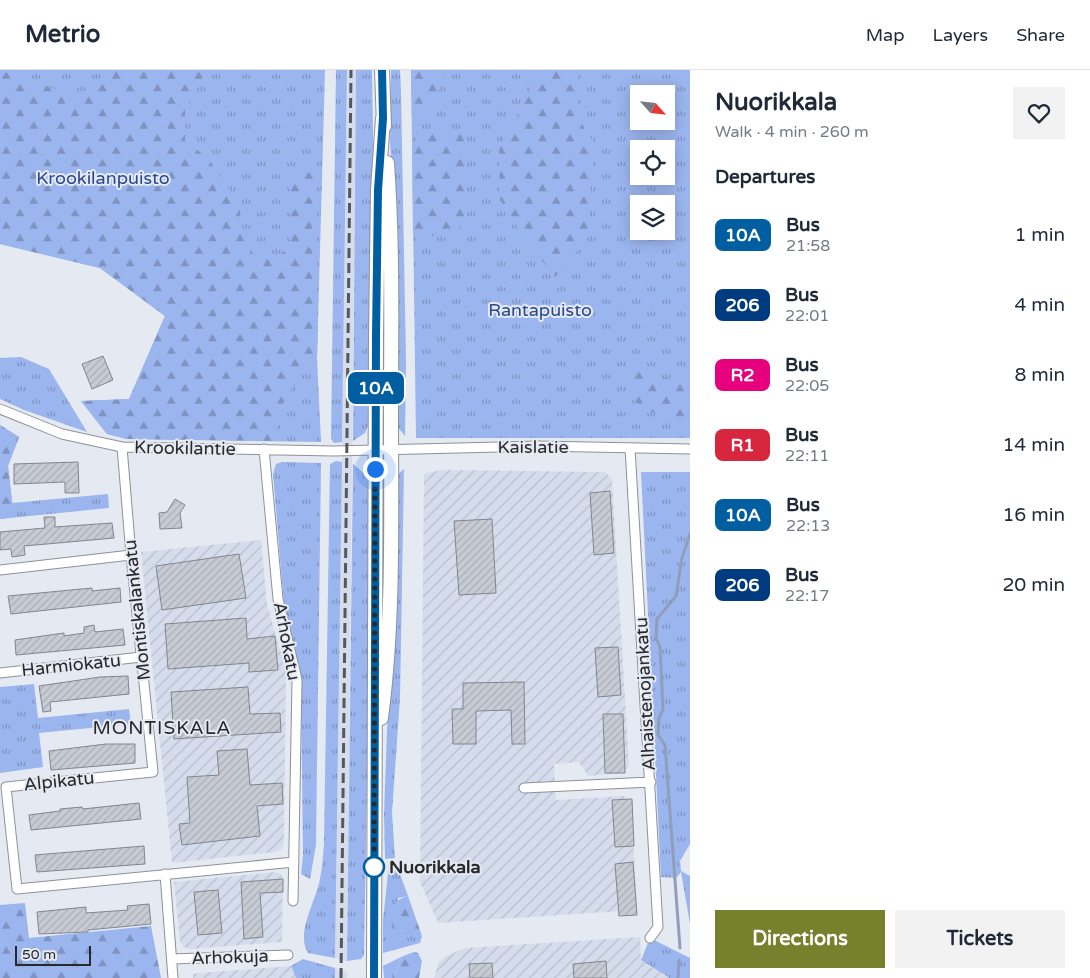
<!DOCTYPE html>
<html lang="en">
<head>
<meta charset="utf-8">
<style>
  body { margin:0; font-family:"Varela Round",sans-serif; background:#f2f2f3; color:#1f2937; height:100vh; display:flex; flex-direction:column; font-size:19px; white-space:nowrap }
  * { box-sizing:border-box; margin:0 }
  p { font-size:16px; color:#747a83 }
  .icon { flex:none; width:28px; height:28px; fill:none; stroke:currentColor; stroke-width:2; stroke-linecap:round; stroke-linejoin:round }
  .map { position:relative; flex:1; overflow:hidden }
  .panel { display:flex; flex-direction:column; background:#fff; width:400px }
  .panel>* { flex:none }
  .badge { padding:0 10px; border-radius:8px; font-size:18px; line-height:32px }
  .needle { width:32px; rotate:117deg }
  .controls { position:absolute; left:630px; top:15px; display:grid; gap:10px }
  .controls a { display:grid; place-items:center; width:45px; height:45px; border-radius:0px; background:#fff; box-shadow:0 2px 12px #0003; font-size:25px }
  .scale { position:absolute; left:15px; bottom:12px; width:76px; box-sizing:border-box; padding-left:5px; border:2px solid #28292d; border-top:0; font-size:14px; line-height:18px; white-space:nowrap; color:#28292d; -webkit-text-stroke:4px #e5e9f2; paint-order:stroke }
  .you { position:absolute; width:25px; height:25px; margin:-12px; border:4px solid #fff; border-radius:50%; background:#1a73e8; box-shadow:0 0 0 8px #1a73e833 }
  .map>.badge { position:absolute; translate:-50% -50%; box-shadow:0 0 0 2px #fff }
  h2 { padding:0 25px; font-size:19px; line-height:45px }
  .round { display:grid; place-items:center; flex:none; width:52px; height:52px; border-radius:0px; background:#f2f2f3 }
  .summary { display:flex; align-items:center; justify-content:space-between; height:85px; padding:0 25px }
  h1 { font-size:24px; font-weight:700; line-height:38px }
  .button { display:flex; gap:10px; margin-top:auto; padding:10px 25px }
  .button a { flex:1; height:58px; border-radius:0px; background:#77802c; color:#fff; font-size:20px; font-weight:700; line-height:58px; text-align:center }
  .button a+a { background:#f2f2f3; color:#1f2937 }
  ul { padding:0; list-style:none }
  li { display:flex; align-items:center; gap:15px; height:70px; padding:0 25px }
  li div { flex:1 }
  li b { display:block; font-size:19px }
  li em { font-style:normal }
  li .badge { min-width:55px; font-weight:700; text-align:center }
  header { display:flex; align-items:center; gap:30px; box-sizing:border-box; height:70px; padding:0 25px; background:#fff; border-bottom:1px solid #e0e1e3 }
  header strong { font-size:24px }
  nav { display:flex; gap:28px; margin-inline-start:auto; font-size:18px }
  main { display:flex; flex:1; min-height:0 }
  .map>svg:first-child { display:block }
  .built { fill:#d5dded }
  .industrial { fill:url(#industrial-furrows) }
  .grass { fill:url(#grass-tufts); fill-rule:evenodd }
  .forest { fill:url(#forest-firs) }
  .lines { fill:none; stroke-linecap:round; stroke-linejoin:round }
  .stream { stroke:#909ebb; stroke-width:3 }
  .building { fill:url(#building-hatch); stroke:#81858d }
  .minor-casing { stroke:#8d9199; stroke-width:11 }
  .primary-casing { stroke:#8d9199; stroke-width:16 }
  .minor { stroke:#fff; stroke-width:9 }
  .primary { stroke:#fff; stroke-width:14 }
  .rail { stroke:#55575c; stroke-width:3; stroke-dasharray:10 5; stroke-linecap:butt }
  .line-casing { stroke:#fff; stroke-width:11 }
  .line { stroke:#005ea1; stroke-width:8 }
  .walk { stroke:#28292d; stroke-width:5; stroke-dasharray:0 9 }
  .stop-dot { fill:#fff; stroke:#005ea1; stroke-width:2.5 }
  .labels { text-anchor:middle; stroke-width:4; stroke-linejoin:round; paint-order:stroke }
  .park-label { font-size:18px; fill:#294793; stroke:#e5e9f2 }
  .street-label { font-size:18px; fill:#28292d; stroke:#e5e9f2 }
  .stop-label { font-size:18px; font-weight:bold; fill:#28292d; stroke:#e5e9f2; text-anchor:start }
  .neighbourhood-label { font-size:19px; letter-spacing:1px; fill:#28292d; stroke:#e5e9f2 }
</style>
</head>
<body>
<header>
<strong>Metrio</strong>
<nav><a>Map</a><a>Layers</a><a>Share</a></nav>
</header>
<main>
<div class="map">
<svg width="690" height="908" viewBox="0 0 690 908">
  <defs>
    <pattern id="industrial-furrows" width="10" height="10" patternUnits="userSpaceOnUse" patternTransform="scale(1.25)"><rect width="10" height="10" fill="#d5dded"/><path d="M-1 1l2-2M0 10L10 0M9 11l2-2" fill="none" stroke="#b7becc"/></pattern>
    <pattern id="grass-tufts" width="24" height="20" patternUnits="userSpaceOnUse" patternTransform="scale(1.25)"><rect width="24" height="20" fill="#9bb5ee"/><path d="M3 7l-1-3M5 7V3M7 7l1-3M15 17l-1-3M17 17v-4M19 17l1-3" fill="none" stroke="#7e93c1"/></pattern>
    <pattern id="forest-firs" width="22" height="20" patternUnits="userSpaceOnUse" patternTransform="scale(1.25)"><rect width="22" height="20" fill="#9bb5ee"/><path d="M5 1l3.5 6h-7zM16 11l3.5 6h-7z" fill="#7e93c1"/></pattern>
    <pattern id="building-hatch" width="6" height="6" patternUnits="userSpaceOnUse" patternTransform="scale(1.25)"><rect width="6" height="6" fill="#c7cbd4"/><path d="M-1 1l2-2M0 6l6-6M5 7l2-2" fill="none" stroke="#abaeb6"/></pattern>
  </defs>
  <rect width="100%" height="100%" fill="#e5e9f2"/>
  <path class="built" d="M347,0h9l-9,891 -12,-3z
    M335,898l12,4v6h-12z"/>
  <path class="industrial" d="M441,400l164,2 7,7 17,286 -6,8 -35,3 -9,-14 -25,2 2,36 68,-4 7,6 6,108 -199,13 -18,-41 4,-408z
    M261,470l6,64 19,67 -2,172 -2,6 -6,3 -104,11 -31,-311z
    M276,802l5,2 2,5 -1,63 -92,7 -6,-2 -4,-5 -6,-60z
    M640,867l1,23 29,18h-236l5,-16 7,-6 19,-8z
    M291,896l5,12h-103v-4l6,-1z"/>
  <path class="grass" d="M0,0h325l-8,288 4,84 -194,-3 -20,-5 -26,-33 48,-2 36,-83 -65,-48 -100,-24z
    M336,0h11l-5,372 -8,1 -3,-4z
    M356,0h16l2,123 -4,228 -5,12 -12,8z
    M391,0h9l1,22 5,268 -1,76 -9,-11 -1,-204 -5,-80z
    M411,0h279v368h-274zM639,24h27v27h-27zM639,79h27v27h-27zM639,134h27v27h-27z
    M21,287l28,12 38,63 -63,-22 -24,-11v-41z
    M0,355l19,12 -11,29 4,37 96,-9 1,14 -109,11z
    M336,391l6,1 -7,496 -27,-5c-12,-18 6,-50 11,-69 3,-13 4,-27 5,-40l6,-380z
    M282,392l39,1 -5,382 -6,34 -9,-5 2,-19 -2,-179 -17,-71 -11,-131 3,-10z
    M353,394l13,11 2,8v242l-4,230 -3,4 -14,2z
    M404,399l-4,229 -8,115 3,45 -10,1 -1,-45 12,-333 1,-6z
    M641,402h49v372l-10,17 1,10 9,5v48l-9,-52 -5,6 -15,-1z
    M34,614l4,34 91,-9 2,15 -92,9 4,34 -43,6v-86z
    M396,793l12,33 -10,2 2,32 22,6 -2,7 -37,10v-33l6,-56z
    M650,868l40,20v20h-20l-29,-18z
    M401,887l-7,21h-10l-1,-12z
    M303,889l32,9v10h-39l-5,-12z"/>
  <path class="forest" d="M0,0l64,22 21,-1 24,-21h98l-22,40v31l23,17 31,48 4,26 10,22 18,6 19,-13 2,-28 -4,-20 3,-20 12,-10 10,6 -1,109 6,39 -1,35 -18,20 -18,29 -5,34 -149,-2 -20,-5 -26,-33 48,-2 36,-83 -65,-48 -100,-24z
    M411,0h35l-11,29 -23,19z
    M537,0h40v46l17,27 -6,87 -10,20 -23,27 -29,-37 -26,-40 -1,-52 29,-52z
    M437,61l27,2v85l-10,19 -41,-2 -1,-87z
    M629,300l61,13v45l-25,-8 -32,-20z
    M0,355l19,12 -11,29 6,51 -14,2z
    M408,826l14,40c-9,-2 -23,-4 -29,-11 -11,-14 3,-26 15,-29z
    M25,833l4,35 122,-12 10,52h-161v-73z
    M414,882l4,1 4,8 -3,17h-25l7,-21z"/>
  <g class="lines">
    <path class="stream" d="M680,878l-15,-203 -7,-10 1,-17 4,-8 -3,-63 -4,-9 1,-19 19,-23 6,-38 8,-24
      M678,908l1,-18"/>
  </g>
  <path class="building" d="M103,286l10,24 -21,9 -10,-25z
    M78,392l1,31h-14v-11l-51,2v-20z
    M610,421l4,62 -20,2 -4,-62z
    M175,429l10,6 -5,8 2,15 -22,1 -1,-16 8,-1z
    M44,447h11v10l57,-4 2,15 -90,8 1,9 -13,2 -1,-8 -11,1v-18l45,-4z
    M492,449l4,74 -37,2 -5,-74z
    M239,484l7,44 -84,12 -6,-44z
    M92,518v3l28,-3 1,14 -110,12 -3,-18z
    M246,548l1,21 28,-3 3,34 -29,2v-9l-81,6 -3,-45z
    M94,555l1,7 28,-3 2,16 -109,10 -1,-15 49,-7v3l20,-3v-6z
    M618,577l3,48 -23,2 -3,-49z
    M128,606l1,18 -79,8 1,9 -8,1 -4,-26 61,-9z
    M524,612l1,62h-13l-1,-34 -35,1v33h-23l-1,-35h11v-26z
    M248,617l2,27 30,-1 1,19 -107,7 -3,-47z
    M603,644h20l2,59h-20z
    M135,674v19l-84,7 -2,-19 57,-7z
    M247,679l3,36 32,-2 1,21 -26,2 3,30 -78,9 -3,-21 11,-1 -3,-46 32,-2 -2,-24z
    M632,729l2,47 -19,1 -3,-47z
    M139,733l2,16 -110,11 -2,-15 31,-4v-2l22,-2 1,2z
    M144,776l1,18 -108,8 -2,-17z
    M633,792l4,53 -18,1 -4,-52z
    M283,809v13l-23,1 3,44 -19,2 -3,-57z
    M218,820l4,43 -24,2 -4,-43z
    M149,834l2,20 -63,6v2l-49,2 -2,-22 49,-5v6l42,-3 -1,-4z
    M606,891l1,17h-33l-1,-14z
    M492,893l1,15h-23l-1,-14z"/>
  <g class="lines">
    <defs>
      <path id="minor" d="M0,339l62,25 60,13 212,4 204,-5 152,3
        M122,377l9,108 22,217 -147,15 11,102 277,-27
        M630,378l28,479 -8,11
        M264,379l14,150 19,81 -4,221
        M0,500l131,-15
        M0,603l141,-16
        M524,718l127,-6
        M165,804l8,104
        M172,889l116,-4"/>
      <path id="primary" d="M382,0l2,56
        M381,648c13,-99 10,-202 10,-302 0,-84 2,-169 -4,-253
        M374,908l2,-641 2,-147 5,-72"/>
    </defs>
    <use href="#minor" class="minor-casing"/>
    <use href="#primary" class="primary-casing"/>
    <use href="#minor" class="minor"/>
    <use href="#primary" class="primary"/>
    <path class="rail" d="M341,908l10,-908"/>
  </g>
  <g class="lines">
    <defs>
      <path id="line" d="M374,908l2,-641 2,-147 5,-72 -1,-48"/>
    </defs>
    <use href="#line" class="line-casing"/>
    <use href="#line" class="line"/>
    <path class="walk" d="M374,797l1,-398"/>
  </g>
  <circle class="stop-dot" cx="374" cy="797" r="10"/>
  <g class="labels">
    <g class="park-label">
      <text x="103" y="114">Krookilanpuisto</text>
      <text x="540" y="246">Rantapuisto</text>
    </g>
    <g class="street-label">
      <text x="533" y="383">Kaislatie</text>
      <text transform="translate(185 378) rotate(1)" y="6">Krookilantie</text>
      <text transform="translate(137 540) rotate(-96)" y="6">Montiskalankatu</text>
      <text transform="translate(287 571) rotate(79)" y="6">Arhokatu</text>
      <text transform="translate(71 595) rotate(-6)" y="6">Harmiokatu</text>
      <text transform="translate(645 624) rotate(-93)" y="6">Alhaistenojankatu</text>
      <text transform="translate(59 711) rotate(-6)" y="6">Alpikatu</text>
      <text transform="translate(230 887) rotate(-2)" y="6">Arhokuja</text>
    </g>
    <g class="stop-label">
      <text x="389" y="803">Nuorikkala</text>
    </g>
    <g class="neighbourhood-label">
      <text x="162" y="664">MONTISKALA</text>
    </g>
  </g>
</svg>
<div class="controls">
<a><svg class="needle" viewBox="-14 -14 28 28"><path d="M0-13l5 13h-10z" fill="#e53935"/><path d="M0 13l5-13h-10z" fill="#747a83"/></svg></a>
<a><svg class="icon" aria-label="locate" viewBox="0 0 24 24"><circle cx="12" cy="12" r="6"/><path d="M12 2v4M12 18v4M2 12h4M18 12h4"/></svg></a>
<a><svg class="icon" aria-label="layers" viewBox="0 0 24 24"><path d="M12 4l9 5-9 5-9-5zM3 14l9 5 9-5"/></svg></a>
</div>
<div class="scale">50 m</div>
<div class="you" style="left:375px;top:399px"></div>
<b class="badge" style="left:376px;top:318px;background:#005ea1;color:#fff">10A</b>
</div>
<section class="panel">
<div class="summary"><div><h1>Nuorikkala</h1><p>Walk · 4 min · 260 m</p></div><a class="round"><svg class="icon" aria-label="heart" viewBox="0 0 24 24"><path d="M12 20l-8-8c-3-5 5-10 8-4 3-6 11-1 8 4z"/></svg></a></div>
<h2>Departures</h2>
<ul>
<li><span class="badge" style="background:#005ea1;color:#fff">10A</span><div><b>Bus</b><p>21:58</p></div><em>1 min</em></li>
<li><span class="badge" style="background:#003b80;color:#fff">206</span><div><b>Bus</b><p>22:01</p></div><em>4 min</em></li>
<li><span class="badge" style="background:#e6007e;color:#fff">R2</span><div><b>Bus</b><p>22:05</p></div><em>8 min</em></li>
<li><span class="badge" style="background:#d7263d;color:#fff">R1</span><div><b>Bus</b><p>22:11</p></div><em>14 min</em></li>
<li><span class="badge" style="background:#005ea1;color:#fff">10A</span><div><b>Bus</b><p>22:13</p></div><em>16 min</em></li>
<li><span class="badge" style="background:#003b80;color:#fff">206</span><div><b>Bus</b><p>22:17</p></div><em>20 min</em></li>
</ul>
<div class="button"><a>Directions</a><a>Tickets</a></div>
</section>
</main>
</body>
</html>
